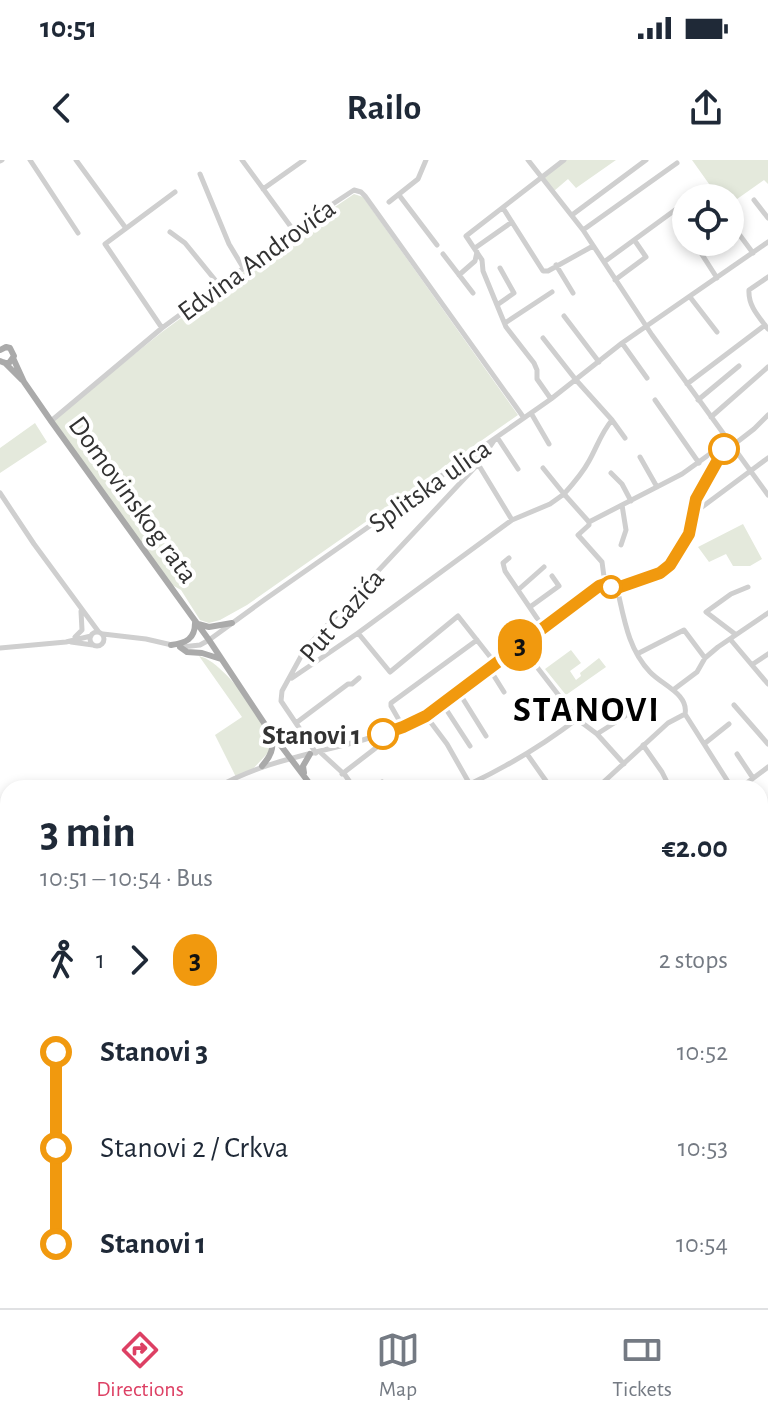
<!DOCTYPE html>
<html lang="en">
<head>
<meta charset="utf-8">
<style>
  body { margin:0; font-family:"Alegreya Sans",sans-serif; background:#f6f6f7; color:#1f2937; height:100vh; display:flex; flex-direction:column; font-size:30px; white-space:nowrap }
  * { box-sizing:border-box; margin:0 }
  p { font-size:26px; color:#747a83 }
  .icon { flex:none; width:44px; height:44px; fill:none; stroke:currentColor; stroke-width:2; stroke-linecap:round; stroke-linejoin:round }
  .map { position:relative; flex:1; overflow:hidden }
  .sheet { position:absolute; left:0px; top:620px; width:768px; height:528px; display:flex; flex-direction:column; background:#fff; border-radius:24px 24px 0 0; box-shadow:0 4px 12px #0003 }
  .sheet>* { flex:none }
  .badge { padding:0 16px; border-radius:26px; font-size:28px; line-height:52px }
  .tools { position:absolute; left:672px; top:24px; display:grid; gap:16px }
  .tools a { display:grid; place-items:center; width:72px; height:72px; border-radius:50%; background:#fff; box-shadow:0 4px 12px #0003; font-size:40px }
  .map>.badge { position:absolute; translate:-50% -50%; box-shadow:0 0 0 4px #fff }
  .legs { display:flex; align-items:center; gap:12px; height:88px; padding:0 40px; font-size:26px }
  .legs p { margin-inline-start:auto }
  .overview { display:flex; align-items:center; justify-content:space-between; height:136px; padding:0 40px }
  h1 { font-size:44px; font-weight:700; line-height:60px }
  ul { padding:0 40px; list-style:none }
  li { display:flex; align-items:center; gap:28px; height:96px; font-size:30px }
  li i { display:grid; place-items:center; width:12px; height:100%; margin:0 10px; background:currentColor }
  li i::after { content:''; width:20px; height:20px; margin:-10px; border:6px solid; border-radius:50%; background:#fff }
  li p { margin-inline-start:auto }
  li:first-child i { background:linear-gradient(#0000 50%,currentColor 0) }
  li:last-child i { background:linear-gradient(currentColor 50%,#0000 0) }
  .status { display:flex; justify-content:space-between; align-items:center; height:56px; padding:0 40px; background:#fff; direction:ltr }
  .status svg { height:22px; fill:currentColor }
  header { display:flex; justify-content:space-between; align-items:center; height:104px; padding:0 40px; background:#fff; font-size:36px; font-weight:700 }
  .menu { display:flex; justify-content:space-around; align-items:center; height:112px; border-top:2px solid #e0e1e3; background:#fff; font-size:22px; color:#747a83 }
  .menu a { display:grid; justify-items:center; gap:4px }
  .menu .current { color:#dd4064 }
  .map>svg:first-child { display:block }
  .green { fill:#e4e9dc }
  .lines { fill:none; stroke-linecap:round; stroke-linejoin:round }
  .minor { stroke:#cfcfcf; stroke-width:5 }
  .major { stroke:#aaa; stroke-width:6 }
  .line-1-casing { stroke:#fff; stroke-width:18 }
  .line-1 { stroke:#f1990e; stroke-width:12 }
  .stop-1-dot { fill:#fff; stroke:#f1990e; stroke-width:4 }
  .labels { text-anchor:middle; stroke-width:8; stroke-linejoin:round; paint-order:stroke }
  .street-label { font-size:28px; fill:#323232; stroke:#fff }
  .stop-label { font-size:28px; font-weight:bold; fill:#323232; stroke:#fff; text-anchor:end }
  .district-label { font-size:36px; font-weight:bold; letter-spacing:2px; fill:#000; stroke:#fff }
</style>
</head>
<body>
<div class="status"><b>10:51</b><svg viewBox="0 0 49 12"><path d="M0 12V9h3v3zM5 12V6h3v6zM10 12V3h3v9zM15 12V0h3v12zM26 1h20v11H26zM47 4h2v5h-2z"/></svg></div>
<header><svg class="icon" aria-label="back" viewBox="0 0 24 24"><path d="M15 5l-7 7 7 7"/></svg>Railo<svg class="icon" aria-label="share" viewBox="0 0 24 24"><path d="M12 15V3M7 8l5-5 5 5M5 13v7h14v-7"/></svg></header>
<div class="map">
<svg width="768" height="1148" viewBox="0 0 768 1148">
  <rect width="100%" height="100%" fill="#fff"/>
  <path class="green" d="M564,0h52l-40,28 -8,-9 -14,12 -12,-13z
    M692,0h76v24l-4,-4 -34,24v-6h-11z
    M354,34l9,3 155,218 -271,190 -27,15 -11,3 -9,-3 -19,-30 -16,-9 -114,-160 111,-89 136,-100z
    M35,263l12,19 -47,31v-25z
    M743,364l19,35 -12,7h-17l-7,-12 -17,8 -11,-15z
    M571,490l10,13 -11,8 6,9 5,-4 -1,-3 19,-15 7,9 -40,28 -21,-26z
    M199,496c25,5 64,65 79,86l-26,28 -16,7 -21,-42 27,-18z
    M760,848l8,12v81h-8z"/>
  <g class="lines">
    <path class="minor" d="M30,0l48,73
      M76,0l49,67
      M242,0l52,71
      M528,0l55,70 69,105 116,160
      M0,1l2,-1
      M200,14l29,70 15,25
      M263,29l41,-29
      M399,35l38,50
      M692,38l4,-3
      M754,40l14,18
      M389,42l29,-23 8,-19
      M503,48l40,63h5l45,-25
      M572,55l74,-55
      M730,62l23,31
      M583,70l94,-67
      M170,72l15,11 35,43
      M694,82l23,36
      M475,88l37,-26
      M443,94l30,39
      M604,102l82,-60
      M556,105l17,28
      M459,115l16,-14 2,-9
      M768,117l-19,13c-1,16 10,27 19,39
      M615,120l31,-23 -11,-16
      M690,137l27,35
      M497,145l17,-12 -14,-25
      M564,156l35,46
      M505,163l47,-31
      M162,168l-57,-84 70,-52
      M543,178l33,42 36,40c-11,13 -15,27 -23,41 -7,13 -16,23 -25,33l-21,-26
      M622,183l25,35
      M687,224l78,-59
      M551,239l-14,-20v-9l-3,-7 -28,-36 -23,-56 -1,-11 -16,-24 98,-76
      M655,240l44,63
      M698,240l41,-34
      M531,253l18,31
      M711,257l57,-50
      M612,260l13,18
      M51,261l111,-93 151,-111 41,-27 7,2 4,4 159,222
      M497,277l21,32
      M495,279l-17,25 34,56 38,-16 14,-10 25,28
      M732,286l22,-17 14,-14
      M640,297l17,30
      M611,313l11,11 9,17
      M0,333l34,51 64,87
      M694,353l74,-55
      M621,385l5,-15 -4,-25
      M509,398l-6,5 2,8 38,56
      M605,424l-3,-22 -24,-27 11,-10v-3l93,-48 46,-33
      M617,428c7,30 11,61 33,84 12,13 39,22 35,42l47,74
      M617,428l43,-15 10,-8 19,-31 7,-35 29,-53
      M518,430l26,-23
      M530,447l29,-21 -7,-10
      M90 479a7 7 0 1 1 14 0a7 7 0 1 1-14 0Z
      M358,473l32,39 68,-56 37,47
      M103,474l43,5 26,6
      M735,474l-29,-22 25,-18 17,-7
      M75,477l7,-7 -1,-19
      M730,479l38,45
      M71,482l22,3
      M520,485l57,74 20,15 27,30
      M182,487l18,-2 9,-5 55,-40 287,-201 71,-56 146,-101
      M0,488l66,-6 25,-6
      M637,494l47,-24 21,28
      M753,504l15,-10
      M489,508l15,24
      M292,518l66,-45 154,-113
      M673,530l24,-18 8,-14 13,-11 50,-34
      M458,531l28,45
      M442,543l28,43
      M734,545l34,39
      M426,556l21,28 25,44
      M296,563l52,-39h4l7,-6
      M597,574l50,-32
      M704,584l25,-20
      M643,585l19,27 8,16
      M320,592l25,23 9,13
      M316,593l-35,-52 1,-10 23,-42 173,-185 -6,-11
      M527,594l24,34
      M737,594l16,24
      M342,614l61,-47 -12,-21v-3l86,-63
      M470,624c38,-18 73,-39 107,-65
      M216,628c66,-38 143,-37 210,-72l173,-130 6,-2 12,4
      M374,628l8,-6 4,6
      M597,628l71,-65 17,-9
      M740,628l28,-21
      M0,682l8,-6
      M760,736l8,12
      M0,807l8,-6
      M0,860l8,6
      M0,950l8,9
      M760,964h8
      M0,1011l8,-6
      M760,1012h8
      M760,1068l8,-6
      M487,1140l8,8
      M560,1140l6,7 7,-7
      M639,1140l9,8
      M704,1140l9,8
      M465,1148l9,-8
      M527,1148l9,-8
      M607,1148l8,-8
      M683,1148l7,-8
      M765,1148l3,-3"/>
    <path class="major" d="M0,190l6,-3 4,1 4,8 -5,7h-4l-5,-2
      M13,198l11,24 27,39 158,219 57,86 47,62
      M5,203l17,17
      M198,464l11,3 23,-4
      M171,485c15,-2 24,-6 24,-22
      M180,487l7,5 15,1 19,6
      M262,606c8,-9 13,-18 9,-30
      M304,613l-1,-7 7,-12
      M760,807l8,-6
      M760,818l8,-6
      M0,1059l8,9
      M70,1140l6,8
      M0,1142l9,-2
      M350,1148l11,-8
      M367,1148l11,-8"/>
  </g>
  <g class="lines">
    <defs>
      <path id="line-1" d="M383,574l20,-7 23,-11 173,-130 6,-2 12,4 43,-15 10,-8 19,-31 7,-35 28,-50"/>
    </defs>
    <use href="#line-1" class="line-1-casing"/>
    <use href="#line-1" class="line-1"/>
  </g>
  <g class="stop-1-dot">
    <circle cx="724" cy="289" r="14"/>
    <circle cx="611" cy="427" r="10"/>
    <circle cx="383" cy="574" r="14"/>
  </g>
  <g class="labels">
    <g class="street-label">
      <text transform="translate(256 99) rotate(-36)" y="10">Edvina Androvića</text>
      <text transform="translate(429 325) rotate(-35)" y="10">Splitska ulica</text>
      <text transform="translate(134 339) rotate(54)" y="10">Domovinskog rata</text>
      <text transform="translate(341 455) rotate(-49)" y="10">Put Gazića</text>
    </g>
    <g class="stop-label">
      <text x="361" y="584">Stanovi 1</text>
    </g>
    <g class="district-label">
      <text x="587" y="561">STANOVI</text>
    </g>
  </g>
</svg>
<div class="tools">
<a><svg class="icon" aria-label="locate" viewBox="0 0 24 24"><circle cx="12" cy="12" r="6"/><path d="M12 2v4M12 18v4M2 12h4M18 12h4"/></svg></a>
</div>
<b class="badge" style="left:520px;top:485px;background:#f1990e;color:#111">3</b>
<section class="sheet">
<div class="overview"><div><h1>3 min</h1><p>10:51 – 10:54 · Bus</p></div><b>€2.00</b></div>
<div class="legs"><svg class="icon" aria-label="walk" viewBox="0 0 24 24"><circle cx="13" cy="4" r="2"/><path d="M13 8l-2 6 4 7M11 14l-3 7M7 12l3-4h3l4 4"/></svg>1<svg class="icon" aria-label="forward" viewBox="0 0 24 24"><path d="M9 5l7 7-7 7"/></svg><b class="badge" style="background:#f1990e;color:#111">3</b><p>2 stops</p></div>
<ul>
<li><i style="color:#f1990e"></i><b>Stanovi 3</b><p>10:52</p></li>
<li><i style="color:#f1990e"></i><span>Stanovi 2 / Crkva</span><p>10:53</p></li>
<li><i style="color:#f1990e"></i><b>Stanovi 1</b><p>10:54</p></li>
</ul>
</section>
</div>
<nav class="menu">
<a class="current"><svg class="icon" aria-label="directions" viewBox="0 0 24 24"><path d="M12 3l9 9-9 9-9-9zM9 14v-3h6M13 9l2 2-2 2"/></svg>Directions</a>
<a><svg class="icon" aria-label="map" viewBox="0 0 24 24"><path d="M3 6l6-2 6 2 6-2v14l-6 2-6-2-6 2zM9 4v14M15 6v14"/></svg>Map</a>
<a><svg class="icon" aria-label="tickets" viewBox="0 0 24 24"><path d="M3 7h18v10H3zM15 7v10"/></svg>Tickets</a>
</nav>
</body>
</html>
